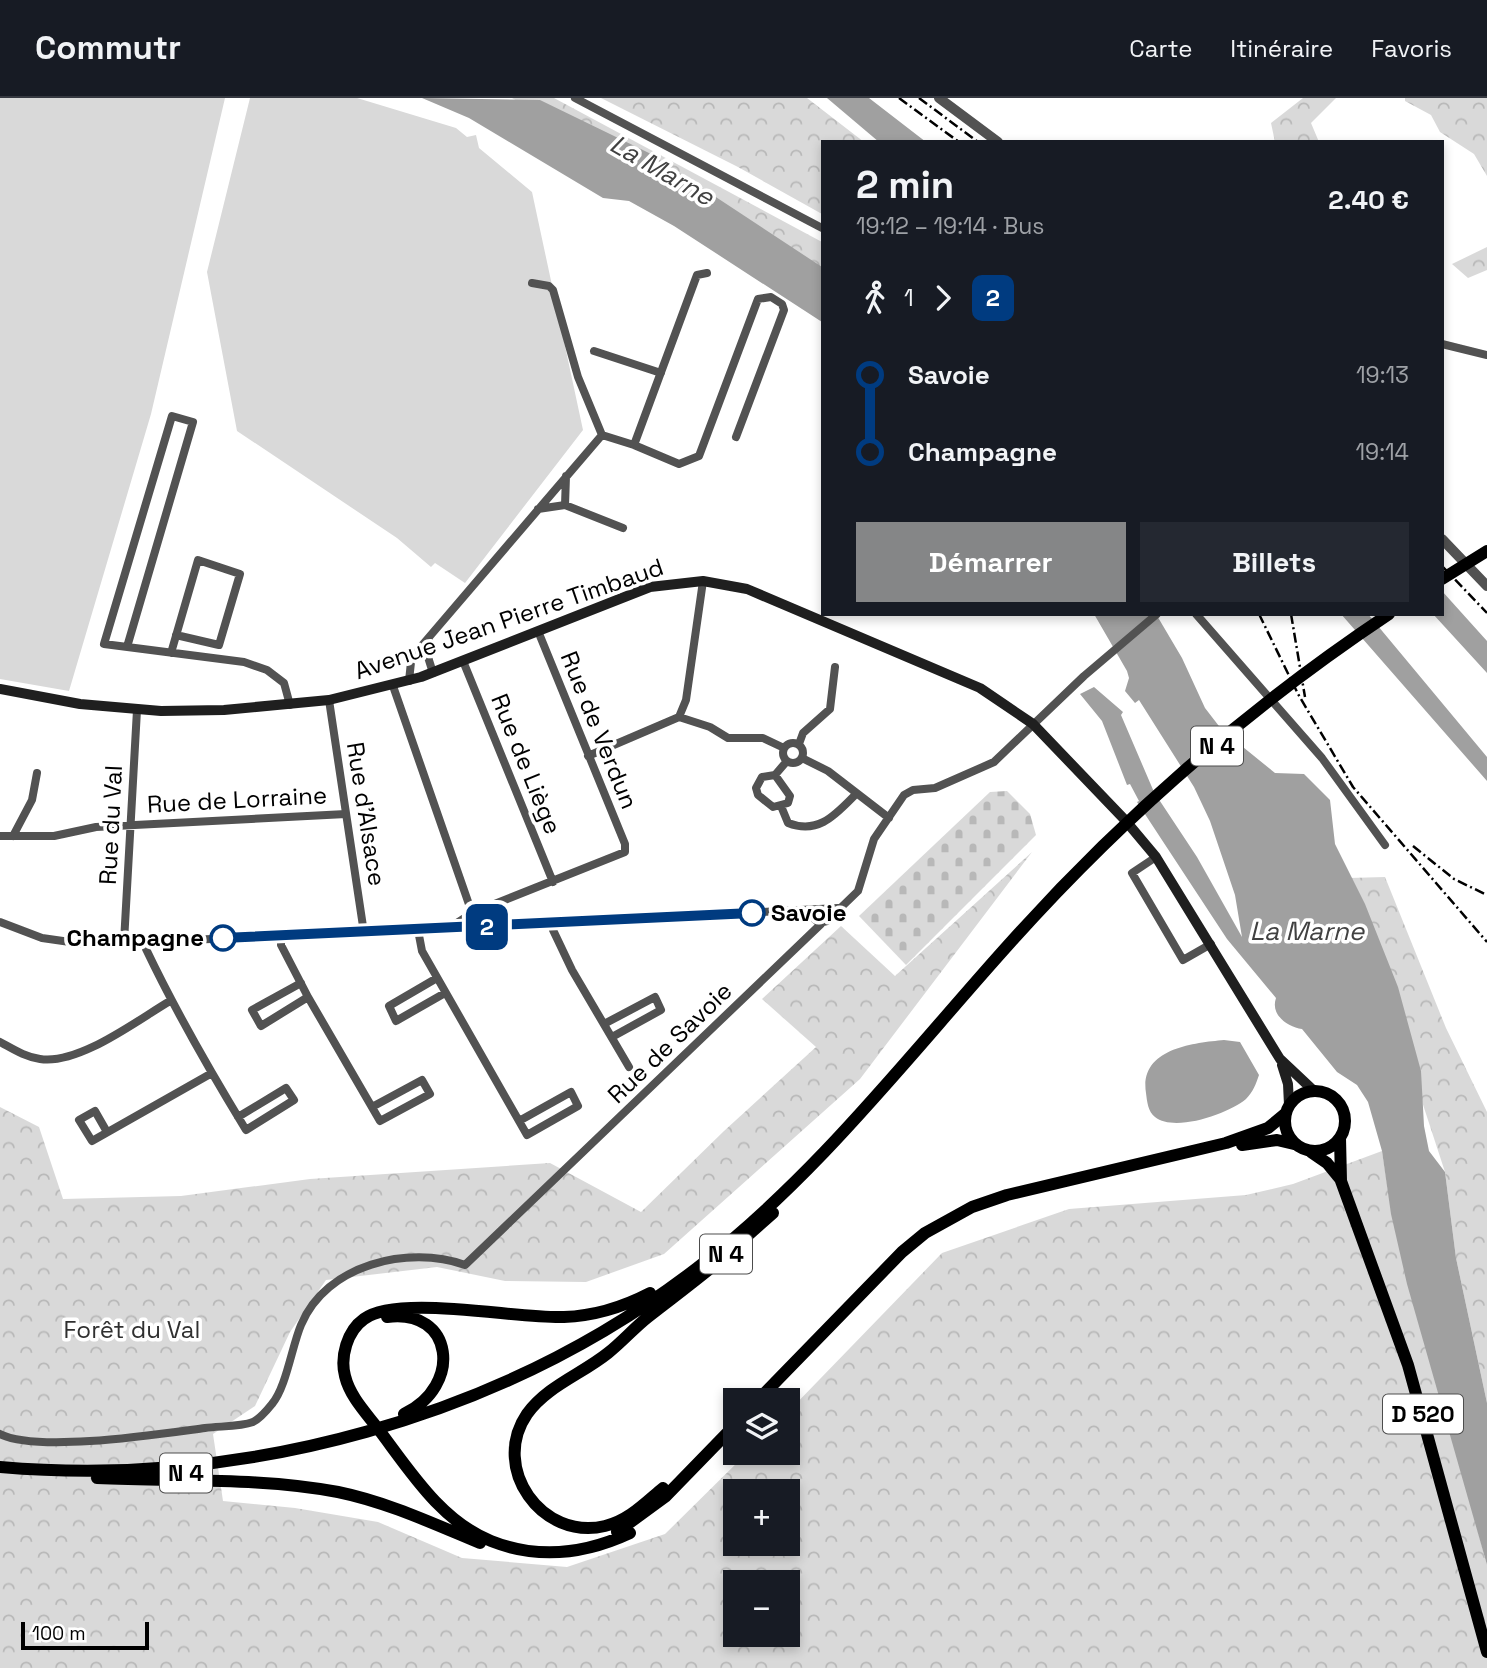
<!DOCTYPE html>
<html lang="fr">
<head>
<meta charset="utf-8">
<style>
  body { margin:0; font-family:"Space Grotesk",sans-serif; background:#242831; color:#f1f3f6; height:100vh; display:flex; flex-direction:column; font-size:26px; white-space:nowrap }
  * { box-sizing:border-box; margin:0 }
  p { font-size:23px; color:#9ea1a6 }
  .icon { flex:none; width:38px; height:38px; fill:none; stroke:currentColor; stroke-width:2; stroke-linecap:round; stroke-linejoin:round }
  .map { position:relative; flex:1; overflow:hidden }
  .panel { position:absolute; left:821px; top:42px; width:623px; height:476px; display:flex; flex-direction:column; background:#171b24; border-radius:0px; box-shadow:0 4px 10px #0003 }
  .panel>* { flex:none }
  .badge { padding:0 14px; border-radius:10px; font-size:24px; line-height:46px }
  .buttons { position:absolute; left:723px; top:1290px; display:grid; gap:14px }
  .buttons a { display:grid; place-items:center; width:77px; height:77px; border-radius:0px; background:#171b24; box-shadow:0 4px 10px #0003; font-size:35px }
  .scale { position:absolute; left:21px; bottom:18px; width:128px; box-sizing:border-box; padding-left:7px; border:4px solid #000; border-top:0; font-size:19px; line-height:24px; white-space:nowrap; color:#000; -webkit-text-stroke:5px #fff; paint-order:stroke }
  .map>.badge { position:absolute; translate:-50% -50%; box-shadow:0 0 0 4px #fff }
  .legs { display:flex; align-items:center; gap:10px; height:77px; padding:0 35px; font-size:23px }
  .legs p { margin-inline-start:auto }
  .headline { display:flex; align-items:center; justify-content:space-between; height:119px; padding:0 35px }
  h1 { font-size:38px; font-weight:600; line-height:52px }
  .action { display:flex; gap:14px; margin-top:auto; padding:14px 35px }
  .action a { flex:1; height:80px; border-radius:0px; background:#858687; color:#fff; font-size:28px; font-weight:600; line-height:80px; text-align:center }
  .action a+a { background:#242831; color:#f1f3f6 }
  ul { padding:0 35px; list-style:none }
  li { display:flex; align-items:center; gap:24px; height:77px; font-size:26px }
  li i { display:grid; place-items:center; width:10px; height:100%; margin:0 9px; background:currentColor }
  li i::after { content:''; width:18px; height:18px; margin:-9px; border:5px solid; border-radius:50%; background:#171b24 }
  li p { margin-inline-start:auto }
  li:first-child i { background:linear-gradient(#0000 50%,currentColor 0) }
  li:last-child i { background:linear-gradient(currentColor 50%,#0000 0) }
  header { display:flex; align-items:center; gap:42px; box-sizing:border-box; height:98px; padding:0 35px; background:#171b24; border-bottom:2px solid #363941 }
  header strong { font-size:33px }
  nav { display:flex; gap:38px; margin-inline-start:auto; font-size:24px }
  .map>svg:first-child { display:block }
  .grass { fill:#d9d9d9 }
  .forest { fill:url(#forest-crowns); fill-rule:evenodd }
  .cemetery { fill:url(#cemetery-stones) }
  .water { fill:#a0a0a0 }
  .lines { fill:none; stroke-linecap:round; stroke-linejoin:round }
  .minor { stroke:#525252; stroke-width:8 }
  .tertiary { stroke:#525252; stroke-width:10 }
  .secondary { stroke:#1f1f1f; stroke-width:10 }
  .primary { stroke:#000; stroke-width:12 }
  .trunk { stroke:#000; stroke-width:12 }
  .rail { stroke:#000; stroke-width:2.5; stroke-dasharray:10 3.5 2 3.5; stroke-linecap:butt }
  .line-1-casing { stroke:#fff; stroke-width:16 }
  .line-1 { stroke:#003b80; stroke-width:10 }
  .stop-1-dot { fill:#fff; stroke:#003b80; stroke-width:3.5 }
  .labels { text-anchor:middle; stroke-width:7; stroke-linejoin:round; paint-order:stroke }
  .shield { fill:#fff; stroke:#4c4c4c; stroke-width:2 }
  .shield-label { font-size:23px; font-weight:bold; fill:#000 }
  .street-label { font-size:24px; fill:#000; stroke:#fff }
  .stop-label { font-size:24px; font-weight:bold; fill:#000; stroke:#fff; text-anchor:start }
  .park-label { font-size:24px; fill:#303030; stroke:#fff }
  .water-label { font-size:26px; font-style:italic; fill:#414141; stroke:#fff }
</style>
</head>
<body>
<header>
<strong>Commutr</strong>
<nav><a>Carte</a><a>Itinéraire</a><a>Favoris</a></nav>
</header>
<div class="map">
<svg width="1487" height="1570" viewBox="0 0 1487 1570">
  <defs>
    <pattern id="forest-crowns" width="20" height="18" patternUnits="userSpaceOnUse" patternTransform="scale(1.75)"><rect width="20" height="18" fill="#d9d9d9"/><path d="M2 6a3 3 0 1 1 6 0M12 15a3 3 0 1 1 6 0" fill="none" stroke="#b8b8b8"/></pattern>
    <pattern id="cemetery-stones" width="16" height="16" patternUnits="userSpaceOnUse" patternTransform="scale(1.75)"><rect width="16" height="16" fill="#d9d9d9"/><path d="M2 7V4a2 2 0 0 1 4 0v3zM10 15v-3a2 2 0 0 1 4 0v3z" fill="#b8b8b8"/></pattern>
  </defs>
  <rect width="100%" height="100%" fill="#fff"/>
  <path class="grass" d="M0,0h225l-74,316 -82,277 -69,-12z
    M250,0h107l99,30 11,9 9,-2 3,13 53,44 51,238 -118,153 -30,-20 -4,4 -34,-29 -160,-107 -30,-159z"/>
  <path class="forest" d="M512,0h42l268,144v33z
    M601,0h206l57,44h-42v72l-84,-47z
    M1303,0h33l-25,25 8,19h-44l-4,-19z
    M1405,0h82v78l-13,-22 -34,-22 -9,-17 -26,-14z
    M1487,149v23l-19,8 -16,-14z
    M1032,754l-172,227 -196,175 -78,28 -81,-1 -68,-14 -111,13 -36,52 -35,74 -42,28 10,67 72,7 83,14 84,36 105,9 98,-33 82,-81 41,-1v-40l154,-159 127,-44 177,-14 47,-11 89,-33 9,58 96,356v103h-1487v-561l39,20 24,72 118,-3 129,-17 240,-16 91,49 83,-81 92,-84 -54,-48 79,-73 54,50zM735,1393h53v53h-53zM735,1484h53v52h-53z
    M1385,779l61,151 41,84v291l-31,-145 -11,-86 -96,-294z"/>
  <path class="cemetery" d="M1007,693l23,23 6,21 -130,130 -47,-49 131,-124z"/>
  <path class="water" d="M422,0l118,2 109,53 173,114v55l-148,-96 -45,-25 -26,-3 -134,-80z
    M827,0h42l57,44h-47z
    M1442,493l45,50v32l-54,-59h9z
    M1094,516h62l26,44 23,50 17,22 53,43 29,1 26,26 5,44 30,60 33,83 23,84 3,55 5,25 16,21 11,86 31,145v162l-80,-281 -16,-70 -9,-63 -14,-49 -11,-17 -20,-13 -35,-43c-14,-2 -32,-14 -26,-31l-49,-59 -90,-137 2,-1 -9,-17 -3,1 -25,-64 -22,-27 14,-7 29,25 -2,3 33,77 43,65 45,80 -7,-42 -25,-74 -16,-34 -55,-87 -4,3 -10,-12 4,-13 -2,-7z
    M1341,516h27l119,143v24z
    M1224,942l16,2 19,33c-3,9 -6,17 -13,24 -16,14 -71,34 -91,18 -7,-5 -8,-16 -9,-24 -7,-44 46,-50 78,-53z"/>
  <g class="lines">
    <path class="minor" d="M575,0l247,130
      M532,185l17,3 4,4 25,87 24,58
      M1442,246l45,11
      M594,253l67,22
      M602,337l32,10 45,19 20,-8 59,-157 13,-2 11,7 2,6 -48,127
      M634,347l63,-170 10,-2
      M566,378l-1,29 58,23
      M538,411l27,-4
      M1196,516l126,144 63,87
      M429,542l-1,17 5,16
      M127,549l66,-225 -21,-6 -68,228 140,18 23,8 17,13 6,22
      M171,555l27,-93 42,14 -21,71 -43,-10
      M463,563l90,221
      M409,583l2,-19 7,-12 184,-215
      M393,588l79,227
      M329,602l35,233
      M679,619l7,-17 17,-119
      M783 655a10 10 0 1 1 20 0a10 10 0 1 1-20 0Z
      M799,646l4,-11 27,-24 5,-42
      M588,658l91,-39 31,10 18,11h35l21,10
      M802,660l26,13 61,47
      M775,677l15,21 -2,7 -15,4 -15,-12 -2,-7 6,-11 13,-2 12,-14
      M781,708l7,17c31,12 48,-9 68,-29
      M0,738h54l42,-9 250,-13
      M13,738l19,-36 5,-27
      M1156,759l-24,16 51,87 28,-16
      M793,815l20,5 6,5 8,-2 31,-30 16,-52 30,-44 9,-5 22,-2 59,-26 90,-86 73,-62
      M0,824l42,16 42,6 280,-11 474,-25
      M553,825v7l19,40 57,97
      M449,830l23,-15 153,-61v-8l-87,-213
      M418,832l4,21 105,184 51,-29 -7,-14 -52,29
      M281,838v9l27,52 -47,29 -9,-16 49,-27
      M146,843v8c30,63 64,122 100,181l48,-30 -8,-12 -48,29
      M124,844l13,-232
      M437,880l-48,28 7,15 49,-28
      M308,899l72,124 50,-27 -8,-14 -50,27
      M604,926l51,-27 6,13 -49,27
      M0,944c13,7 25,15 40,17 39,6 96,-38 130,-58
      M107,1034l-12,-21 -16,9 13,21 120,-68
      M0,1336c38,19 160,0 205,-6 14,-2 35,-1 48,-6 6,-3 15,-13 19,-18 14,-16 20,-58 29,-79 25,-61 108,-80 164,-60l356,-341"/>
    <path class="tertiary" d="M939,0l59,44
      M1442,441l45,47"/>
    <path class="secondary" d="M0,591l80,15 81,7 63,-1 105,-10 92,-23 229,-90 53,-6 44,8 233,99 53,36 92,96 31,37 124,202 34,32
      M1282,967l6,19 1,21"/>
    <path class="primary" d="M1285 1023a30 30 0 1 1 60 0a30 30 0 1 1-60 0Z
      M1340,1040l1,43 67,184 79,287
      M1311,1054l16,11 14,17"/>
    <path class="trunk" d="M1442,481l45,-28
      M1242,1047l35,-5 17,4
      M737,1147l36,-32
      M387,1219c67,-9 76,69 17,97
      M758,1302l144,-148 23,-19 47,-26 35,-12 219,-52 42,-15 17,-14
      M0,1369c244,21 502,-49 697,-199 120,-92 213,-214 313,-325 111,-124 241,-237 379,-329
      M97,1380c80,4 163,-1 241,14 49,10 96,32 142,51
      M663,1390c-18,15 -35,33 -58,38 -63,15 -115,-58 -78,-112 20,-28 55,-40 81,-61 14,-11 26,-25 40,-36 32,-25 65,-49 96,-77
      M617,1434l48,-35 70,-72
      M630,1435c-45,21 -91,27 -139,8 -50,-20 -81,-70 -112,-111 -12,-16 -29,-33 -34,-54 -5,-19 2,-45 19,-57 34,-25 153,0 200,-2 30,-1 59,-10 86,-24"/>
    <path class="rail" d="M899,0l60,44
      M919,0l59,44
      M1442,468l45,47
      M1259,516l39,80 55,93 134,155
      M1291,516l14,83
      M1413,748l41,33 33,16"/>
  </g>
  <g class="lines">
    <defs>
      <path id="line-1" d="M223,840l529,-25"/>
    </defs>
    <use href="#line-1" class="line-1-casing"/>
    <use href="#line-1" class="line-1"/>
  </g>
  <g class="stop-1-dot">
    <circle cx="752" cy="815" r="12"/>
    <circle cx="223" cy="840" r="12"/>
  </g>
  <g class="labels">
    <g class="shield">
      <rect x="1191" y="628.5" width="52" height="39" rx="5"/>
      <rect x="700" y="1136.5" width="52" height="39" rx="5"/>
      <rect x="1383" y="1296.5" width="80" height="39" rx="5"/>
      <rect x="160" y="1355.5" width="52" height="39" rx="5"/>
    </g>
    <g class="shield-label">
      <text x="1217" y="656">N 4</text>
      <text x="726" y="1164">N 4</text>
      <text x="1423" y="1324">D 520</text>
      <text x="186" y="1383">N 4</text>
    </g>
    <g class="street-label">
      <text transform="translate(509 521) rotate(-19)" y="8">Avenue Jean Pierre Timbaud</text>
      <text transform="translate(599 632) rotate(68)" y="8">Rue de Verdun</text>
      <text transform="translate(526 666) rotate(68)" y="8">Rue de Liège</text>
      <text transform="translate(237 702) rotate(-3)" y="8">Rue de Lorraine</text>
      <text transform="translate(366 716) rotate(81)" y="8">Rue d'Alsace</text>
      <text transform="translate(111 727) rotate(-87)" y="8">Rue du Val</text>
      <text transform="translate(670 945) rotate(-44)" y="8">Rue de Savoie</text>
    </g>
    <g class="stop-label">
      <text x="771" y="823">Savoie</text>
      <text x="204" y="848" text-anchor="end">Champagne</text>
    </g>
    <g class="park-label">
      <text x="132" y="1240">Forêt du Val</text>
    </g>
    <g class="water-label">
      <text transform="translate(662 72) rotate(30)" y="9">La Marne</text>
      <text x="1307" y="842">La Marne</text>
    </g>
  </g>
</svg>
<div class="buttons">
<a><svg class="icon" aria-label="layers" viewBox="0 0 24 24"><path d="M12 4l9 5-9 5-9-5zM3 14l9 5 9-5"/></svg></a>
<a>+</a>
<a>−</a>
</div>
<div class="scale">100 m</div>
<b class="badge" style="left:487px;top:829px;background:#003b80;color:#fff">2</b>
<section class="panel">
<div class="headline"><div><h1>2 min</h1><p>19:12 – 19:14 · Bus</p></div><b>2.40 €</b></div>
<div class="legs"><svg class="icon" aria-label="walk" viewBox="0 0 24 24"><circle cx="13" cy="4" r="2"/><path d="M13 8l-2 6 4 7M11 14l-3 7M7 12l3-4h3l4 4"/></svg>1<svg class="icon" aria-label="forward" viewBox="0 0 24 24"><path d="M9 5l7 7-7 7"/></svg><b class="badge" style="background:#003b80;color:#fff">2</b></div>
<ul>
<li><i style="color:#003b80"></i><b>Savoie</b><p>19:13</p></li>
<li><i style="color:#003b80"></i><b>Champagne</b><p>19:14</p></li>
</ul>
<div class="action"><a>Démarrer</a><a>Billets</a></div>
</section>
</div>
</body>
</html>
